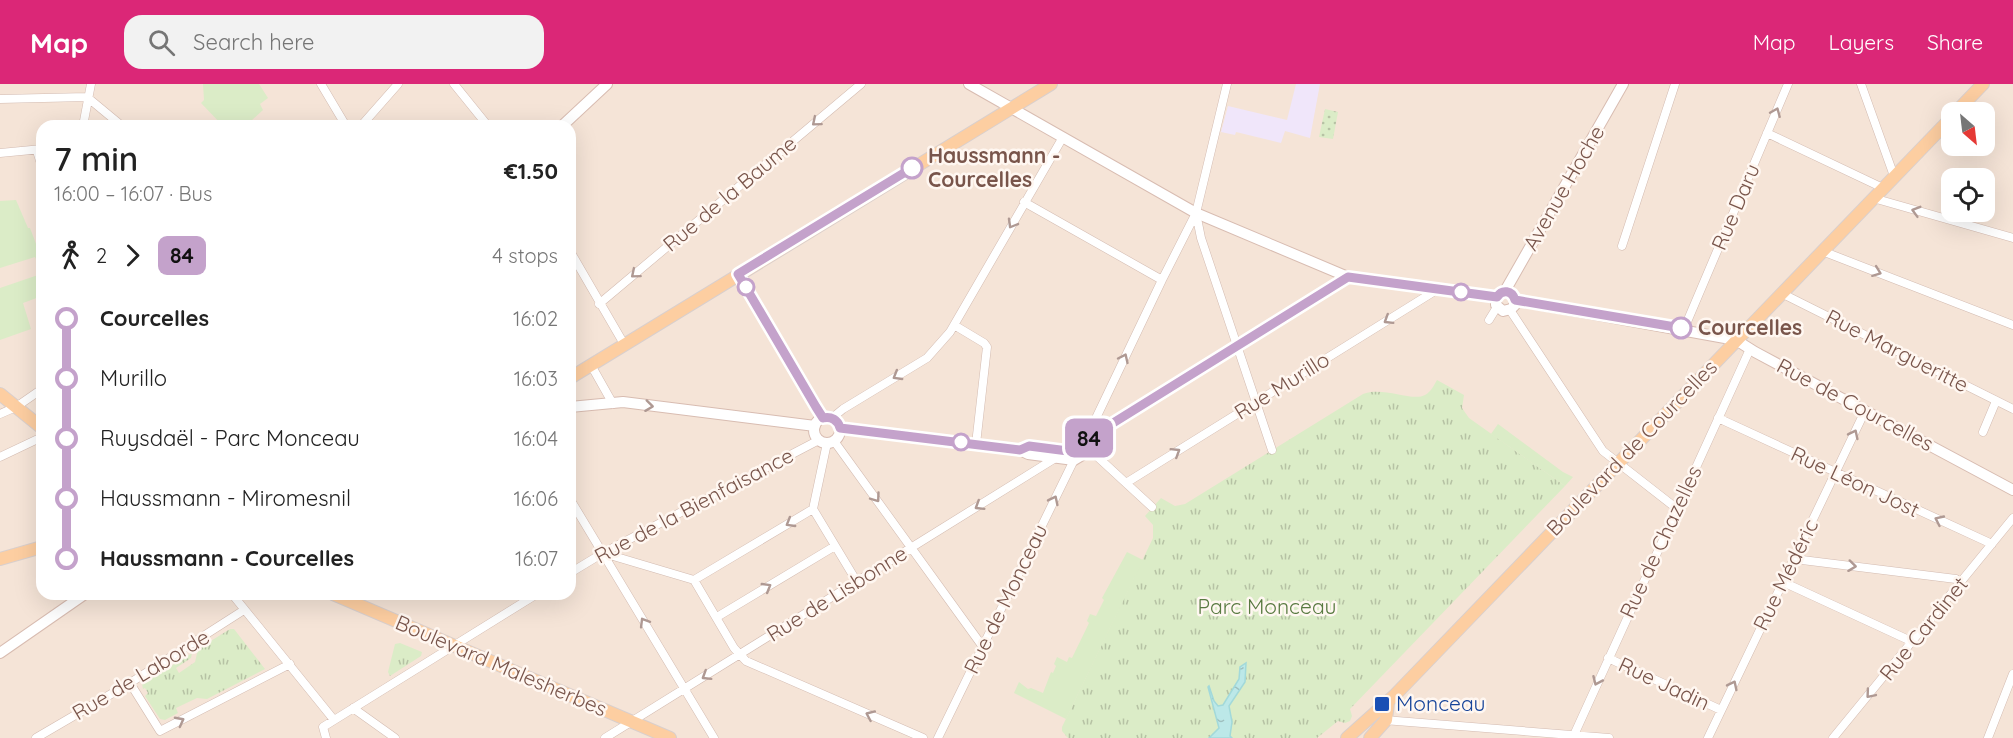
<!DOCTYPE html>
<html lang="en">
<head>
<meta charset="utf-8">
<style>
  body { margin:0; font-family:Quicksand,sans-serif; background:#f2f2f2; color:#222; height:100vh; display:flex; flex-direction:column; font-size:22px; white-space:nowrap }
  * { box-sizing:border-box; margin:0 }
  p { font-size:20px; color:#767676 }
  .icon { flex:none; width:33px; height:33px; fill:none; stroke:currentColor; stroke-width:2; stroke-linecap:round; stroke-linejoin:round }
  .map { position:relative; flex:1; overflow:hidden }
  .drawer { position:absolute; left:36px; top:36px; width:540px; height:480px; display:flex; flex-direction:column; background:#fff; border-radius:18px; box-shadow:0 6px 24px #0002 }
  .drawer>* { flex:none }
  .badge { padding:0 12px; border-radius:9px; font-size:21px; line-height:39px }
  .needle { width:39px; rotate:152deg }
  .tools { position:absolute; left:1941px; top:18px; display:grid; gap:12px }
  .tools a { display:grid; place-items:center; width:54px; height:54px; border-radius:12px; background:#fff; box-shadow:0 6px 24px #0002; font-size:30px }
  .map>.badge { position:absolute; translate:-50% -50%; box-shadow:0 0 0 3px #fff }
  .legs { display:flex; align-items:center; gap:9px; height:66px; padding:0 18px; font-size:20px }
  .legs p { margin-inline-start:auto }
  .overview { display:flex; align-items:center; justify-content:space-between; height:102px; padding:0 18px }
  h1 { font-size:33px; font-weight:600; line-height:45px }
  ul { padding:0 18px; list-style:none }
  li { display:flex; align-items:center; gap:21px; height:60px; font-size:22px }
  li i { display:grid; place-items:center; width:9px; height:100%; margin:0 8px; background:currentColor }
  li i::after { content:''; width:15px; height:15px; margin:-8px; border:4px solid; border-radius:50%; background:#fff }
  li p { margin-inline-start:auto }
  li:first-child i { background:linear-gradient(#0000 50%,currentColor 0) }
  li:last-child i { background:linear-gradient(currentColor 50%,#0000 0) }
  header { display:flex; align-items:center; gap:36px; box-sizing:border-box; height:84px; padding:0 30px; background:#db2777; color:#fff }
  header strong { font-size:28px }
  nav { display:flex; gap:33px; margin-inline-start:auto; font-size:21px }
  .search { width:420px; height:54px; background:#f2f2f2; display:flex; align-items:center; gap:15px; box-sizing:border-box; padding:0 21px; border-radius:18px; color:#767676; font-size:22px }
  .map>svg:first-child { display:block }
  .residential { fill:#f5e4d7; fill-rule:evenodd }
  .education { fill:#f0e6fa }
  .grass { fill:url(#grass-dots) }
  .park { fill:url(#park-tufts) }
  .garden { fill:#dbecc7 }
  .water { fill:url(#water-ripples); stroke:#a2d9da; stroke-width:1.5 }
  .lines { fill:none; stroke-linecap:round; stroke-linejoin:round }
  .street-casing { stroke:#d3bbb1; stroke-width:9 }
  .secondary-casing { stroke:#d8bcb1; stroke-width:12 }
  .primary-casing { stroke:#d9cfcd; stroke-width:14 }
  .street { stroke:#fff; stroke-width:8 }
  .secondary { stroke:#fff; stroke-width:10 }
  .primary { stroke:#fdcea1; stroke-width:12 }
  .oneway { stroke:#af9993 }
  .line-1-casing { stroke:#fff; stroke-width:14 }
  .line-1 { stroke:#c4a2cb; stroke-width:9 }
  .stop-1-dot { fill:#fff; stroke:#c4a2cb; stroke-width:3 }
  .transit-dot { fill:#1a4fb4; stroke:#fff7f1; stroke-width:2 }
  .labels { text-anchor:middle; stroke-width:5; stroke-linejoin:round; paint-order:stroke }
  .stop-label { font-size:21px; font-weight:bold; fill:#79554b; stroke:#fff7f1; text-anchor:start }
  .street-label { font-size:21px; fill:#79554b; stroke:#fff7f1 }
  .park-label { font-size:21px; fill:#587a40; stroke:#fff7f1 }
  .transit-label { font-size:21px; fill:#164399; stroke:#fff7f1; text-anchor:start }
</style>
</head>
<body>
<header>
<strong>Map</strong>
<div class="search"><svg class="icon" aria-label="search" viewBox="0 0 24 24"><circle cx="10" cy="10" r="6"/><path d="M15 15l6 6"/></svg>Search here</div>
<nav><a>Map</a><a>Layers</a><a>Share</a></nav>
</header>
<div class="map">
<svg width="2013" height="654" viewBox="0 0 2013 654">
  <defs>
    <pattern id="grass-dots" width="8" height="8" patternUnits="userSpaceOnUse" patternTransform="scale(1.5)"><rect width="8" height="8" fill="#dbecc7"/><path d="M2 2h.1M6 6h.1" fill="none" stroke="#b6c2a4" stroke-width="1.8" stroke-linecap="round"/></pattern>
    <pattern id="park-tufts" width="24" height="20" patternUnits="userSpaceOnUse" patternTransform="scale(1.5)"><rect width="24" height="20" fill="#dbecc7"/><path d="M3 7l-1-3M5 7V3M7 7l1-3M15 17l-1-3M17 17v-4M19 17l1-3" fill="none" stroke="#b6c2a4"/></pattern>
    <pattern id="water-ripples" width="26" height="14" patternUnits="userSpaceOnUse" patternTransform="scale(1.5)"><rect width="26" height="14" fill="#bce8e8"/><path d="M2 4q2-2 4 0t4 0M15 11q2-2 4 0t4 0" fill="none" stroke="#9ebfbe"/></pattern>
  </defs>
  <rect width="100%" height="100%" fill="#fdf3e9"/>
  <path class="residential" d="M0,0h2013v654h-2013zM1952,28h32v34h-32zM42,42h528v468h-528zM1952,94h32v34h-32z"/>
  <path class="education" d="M1296,0h24l-10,54 -25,-7 -4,12 -45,-11 -1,3 -14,-3 7,-26 59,14z"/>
  <path class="grass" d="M1325,25l13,3 -5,27 -14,-2z"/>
  <path class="park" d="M1437,296l27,15 -2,13 7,10 96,68 -215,223 2,7 -2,5 -5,2 -7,-2 -21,17h-249l-6,-7v-4l91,-189v-13l-8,-9 16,-18 14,8 10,-2 178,-110c20,-8 49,8 62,1 6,-3 9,-10 12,-15z
    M230,545h4l31,40 -58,30 -10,-1 -21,10 2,5 -13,7 -5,-1 -15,-23 3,-3 -3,-5 -2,1 -1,-5 50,-31 -1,5 -15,10 3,5 16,-11 3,-13z
    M400,559l22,9 -1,4 -31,20 -2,-4 7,-28z"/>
  <path class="garden" d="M203,0h56l9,14 -8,6 3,6 -11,10 1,2 -2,2 -2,-2 -4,3 -2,-3 -6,4h-14l-22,-23 3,-3z
    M16,116l12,28h2l11,29 -5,2 -1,-2 -35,11v-67z
    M42,188v24l-19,7 8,26 -31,11v-52l41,-14z
    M1498,340l65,48 10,5 -8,9 -74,-52z
    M1127,468l16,8 -77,159 -52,-26 5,-11 9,7 3,-1 12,5 8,-21 2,1 3,-7 -2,-2 3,-7 10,5 2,-5 3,1 17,-35 -2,-2 3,-7 6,2 8,-16 -2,-2z"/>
  <path class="water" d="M1246,579l-1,19 -16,24 3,16 -2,14 2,2h-23l10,-10 -11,-41 1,-1 5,15 4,5 5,-1 16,-26 1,-12z"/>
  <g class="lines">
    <defs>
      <path id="street" d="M321,0l25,42
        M454,0l34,42
        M1861,0l33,92
        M87,13l35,29
        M0,15l87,-2
        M83,42l8,-42
        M361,42l37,-42
        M1767,49l116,55
        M37,67l5,16
        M0,69l42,-4
        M1873,114l140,40
        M1024,118l138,78
        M1196,129l5,25 71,212
        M1622,162l53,-162
        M570,167l54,93
        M1822,167l191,74
        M738,190l85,144
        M1781,209l232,116
        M599,220l262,-220
        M1510,226l93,141 73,57
        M1489,236l8,-13
        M954,241l30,18 3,4 -11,97
        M1684,245l104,-245
        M591,281l22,39
        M0,330l16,-7 26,-18
        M832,334l11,-9 84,-51 23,-26 113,-195
        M1718,334l274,126
        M1983,348l13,-31
        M834,357l149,206
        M0,373l42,-20
        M1126,399l312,-194
        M570,415l144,239
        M1152,423l-63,-58 -3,-10 76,-159 34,-67 31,-129
        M813,425l44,73
        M603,469l91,27 119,-71 14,-66
        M1794,475l162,20 5,4
        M570,489l33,-20 216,-113
        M694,496l40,68 12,13 177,77
        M1783,498l130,60
        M232,510l102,126
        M717,533l118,-71
        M1608,574l113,52
        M130,599l30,48 130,-67
        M353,624l42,30
        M1384,636l225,18
        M1574,651l176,-386
        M36,654l94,-55 114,-73
        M326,654l-3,-11 214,-133
        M605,654l452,-281
        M938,654l136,-278
        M1708,654l157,-327
        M1833,654l180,-220
        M1988,654l25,-64"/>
      <path id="secondary" d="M969,0l227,129 152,64 148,20
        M562,42l45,-42
        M1505,207l118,-207
        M1496,213v8l7,6 8,-2 4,-4v-5
        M1515,216l221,40 19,12 258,138
        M570,323l53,-5 192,24
        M814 346a13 13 0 1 1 26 0a13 13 0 1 1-26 0Z
        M840,344l180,22 8,4 46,6 10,-6 20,-21
        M1020,366l9,-4 39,5 280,-174
        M0,569l85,-59"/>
      <path id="primary" d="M1956,28l27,-28
        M570,294l481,-294
        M0,310l42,34
        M0,475l42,-12
        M333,510l337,144
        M1347,654l47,-42 558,-579
        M1370,654l16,-18 2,-18"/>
    </defs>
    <use href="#street" class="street-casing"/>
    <use href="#secondary" class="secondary-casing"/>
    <use href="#primary" class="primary-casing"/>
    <use href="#street" class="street"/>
    <use href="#secondary" class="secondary"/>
    <use href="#primary" class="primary"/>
  </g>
  <defs><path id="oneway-chevron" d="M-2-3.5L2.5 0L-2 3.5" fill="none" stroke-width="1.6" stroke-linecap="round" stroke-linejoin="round" transform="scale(1.5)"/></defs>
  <g class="oneway">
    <use href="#oneway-chevron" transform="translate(1776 28) rotate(-67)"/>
    <use href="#oneway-chevron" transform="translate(816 38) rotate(140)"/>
    <use href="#oneway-chevron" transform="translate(1916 127) rotate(-164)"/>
    <use href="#oneway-chevron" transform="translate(1012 140) rotate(120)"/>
    <use href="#oneway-chevron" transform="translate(1877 188) rotate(21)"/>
    <use href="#oneway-chevron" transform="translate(635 190) rotate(140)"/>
    <use href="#oneway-chevron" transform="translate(1388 236) rotate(148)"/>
    <use href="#oneway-chevron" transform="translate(1124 274) rotate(-65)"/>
    <use href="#oneway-chevron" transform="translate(897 292) rotate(149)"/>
    <use href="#oneway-chevron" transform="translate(649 322) rotate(7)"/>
    <use href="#oneway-chevron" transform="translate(1854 350) rotate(-64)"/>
    <use href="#oneway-chevron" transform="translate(1176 368) rotate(-32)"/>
    <use href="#oneway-chevron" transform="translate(876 414) rotate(54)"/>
    <use href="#oneway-chevron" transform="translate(1054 416) rotate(-64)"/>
    <use href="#oneway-chevron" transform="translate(979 422) rotate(148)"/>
    <use href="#oneway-chevron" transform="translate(1939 436) rotate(-155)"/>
    <use href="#oneway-chevron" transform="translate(790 439) rotate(149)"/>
    <use href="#oneway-chevron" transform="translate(1852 482) rotate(7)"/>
    <use href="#oneway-chevron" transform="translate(767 503) rotate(-31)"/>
    <use href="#oneway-chevron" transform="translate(644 538) rotate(-121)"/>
    <use href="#oneway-chevron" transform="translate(706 592) rotate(148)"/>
    <use href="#oneway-chevron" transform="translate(1597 597) rotate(114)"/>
    <use href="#oneway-chevron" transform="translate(1733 601) rotate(-64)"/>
    <use href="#oneway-chevron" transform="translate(1870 610) rotate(130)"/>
    <use href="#oneway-chevron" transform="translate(870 631) rotate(-156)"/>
    <use href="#oneway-chevron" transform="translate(180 637) rotate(-28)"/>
  </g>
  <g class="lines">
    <defs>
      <path id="line-1" d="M912,84l-174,106 78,133 7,11c8,-2 15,2 17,10l180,22 9,-4 39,5 280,-174 149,20c5,-8 15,-7 18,3l166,28"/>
    </defs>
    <use href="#line-1" class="line-1-casing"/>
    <use href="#line-1" class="line-1"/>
  </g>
  <g class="stop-1-dot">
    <circle cx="912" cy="84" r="10"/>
    <circle cx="746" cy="203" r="8"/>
    <circle cx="1461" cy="208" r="8"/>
    <circle cx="1681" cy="244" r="10"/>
    <circle cx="961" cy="358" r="8"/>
  </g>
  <rect class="transit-dot" x="1374" y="612" width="16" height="16" rx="3"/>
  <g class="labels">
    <g class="stop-label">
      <text x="928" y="79">Haussmann -<tspan x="928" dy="24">Courcelles</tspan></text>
      <text x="1698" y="251">Courcelles</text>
    </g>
    <g class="street-label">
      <text transform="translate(1564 104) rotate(-60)" y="7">Avenue Hoche</text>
      <text transform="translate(730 110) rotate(-40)" y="7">Rue de la Baume</text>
      <text transform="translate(1736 123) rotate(-67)" y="7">Rue Daru</text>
      <text transform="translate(1897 267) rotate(27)" y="7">Rue Margueritte</text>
      <text transform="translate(1282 302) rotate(-32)" y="7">Rue Murillo</text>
      <text transform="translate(1855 321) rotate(28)" y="7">Rue de Courcelles</text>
      <text transform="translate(1632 364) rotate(-46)" y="7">Boulevard de Courcelles</text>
      <text transform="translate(1855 398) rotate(25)" y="7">Rue Léon Jost</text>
      <text transform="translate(694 422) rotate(-28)" y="7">Rue de la Bienfaisance</text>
      <text transform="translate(1661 458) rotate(-65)" y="7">Rue de Chazelles</text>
      <text transform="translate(1786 491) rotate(-64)" y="7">Rue Médéric</text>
      <text transform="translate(837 510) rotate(-32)" y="7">Rue de Lisbonne</text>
      <text transform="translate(1006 515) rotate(-64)" y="7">Rue de Monceau</text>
      <text transform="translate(1924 545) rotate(-51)" y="7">Rue Cardinet</text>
      <text transform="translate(501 582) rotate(23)" y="7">Boulevard Malesherbes</text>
      <text transform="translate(141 591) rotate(-31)" y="7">Rue de Laborde</text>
      <text transform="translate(1664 600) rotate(25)" y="7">Rue Jadin</text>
    </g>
    <g class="park-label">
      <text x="1267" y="530">Parc Monceau</text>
    </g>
    <g class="transit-label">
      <text x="1396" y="627">Monceau</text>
    </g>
  </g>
</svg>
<div class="tools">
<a><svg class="needle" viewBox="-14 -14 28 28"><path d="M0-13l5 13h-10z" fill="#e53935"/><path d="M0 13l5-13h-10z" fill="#767676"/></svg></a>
<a><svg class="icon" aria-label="locate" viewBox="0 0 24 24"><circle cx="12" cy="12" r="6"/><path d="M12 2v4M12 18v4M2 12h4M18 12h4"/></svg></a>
</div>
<b class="badge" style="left:1089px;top:354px;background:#c4a2cb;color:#111">84</b>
<section class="drawer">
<div class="overview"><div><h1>7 min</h1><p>16:00 – 16:07 · Bus</p></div><b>€1.50</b></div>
<div class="legs"><svg class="icon" aria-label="walk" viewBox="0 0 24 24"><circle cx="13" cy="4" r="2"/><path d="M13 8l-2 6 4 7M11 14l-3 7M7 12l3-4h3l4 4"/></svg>2<svg class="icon" aria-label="forward" viewBox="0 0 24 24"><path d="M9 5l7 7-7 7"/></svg><b class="badge" style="background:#c4a2cb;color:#111">84</b><p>4 stops</p></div>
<ul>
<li><i style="color:#c4a2cb"></i><b>Courcelles</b><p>16:02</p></li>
<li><i style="color:#c4a2cb"></i><span>Murillo</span><p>16:03</p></li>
<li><i style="color:#c4a2cb"></i><span>Ruysdaël - Parc Monceau</span><p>16:04</p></li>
<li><i style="color:#c4a2cb"></i><span>Haussmann - Miromesnil</span><p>16:06</p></li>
<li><i style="color:#c4a2cb"></i><b>Haussmann - Courcelles</b><p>16:07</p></li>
</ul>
</section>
</div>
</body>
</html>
